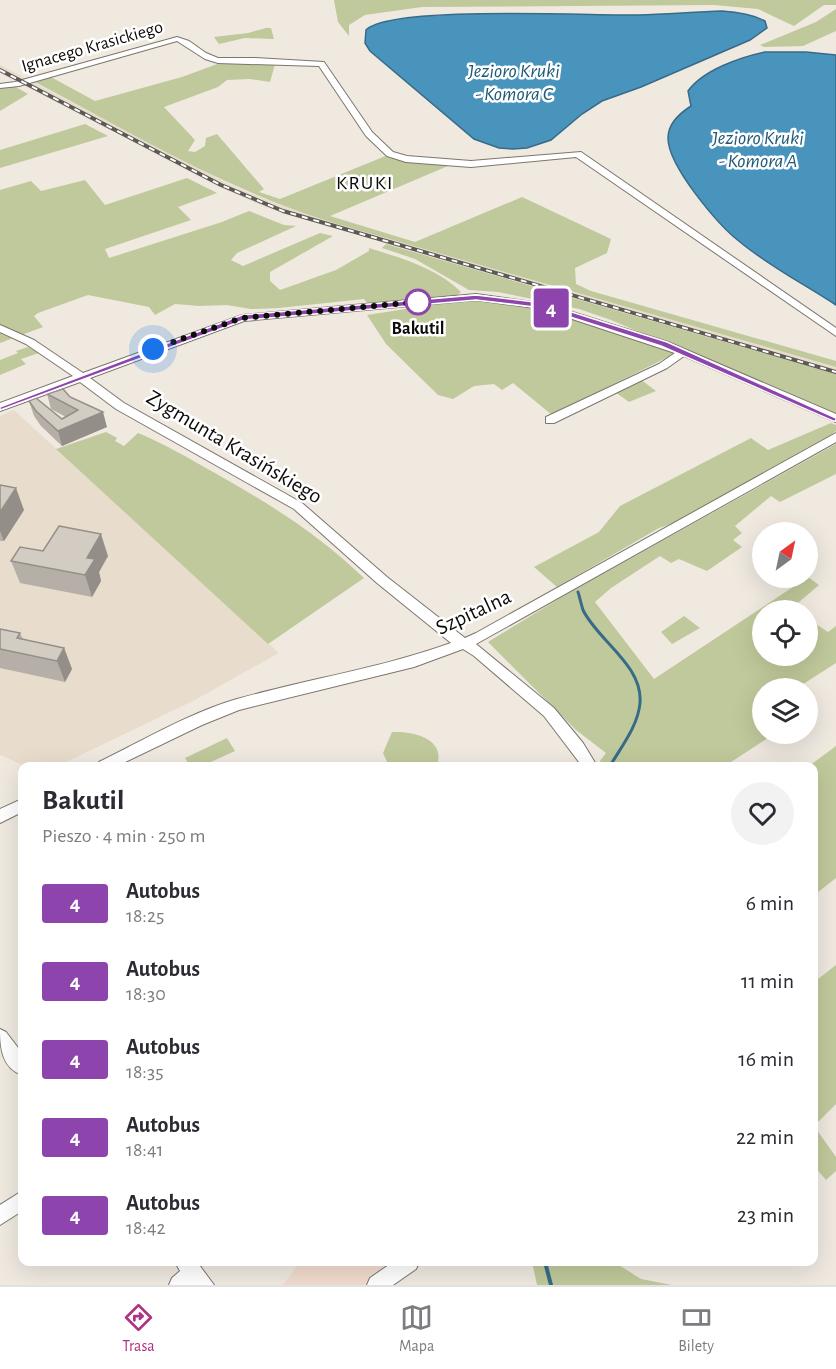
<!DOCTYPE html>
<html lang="pl">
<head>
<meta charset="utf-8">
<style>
  body { margin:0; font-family:"Alegreya Sans",sans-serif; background:#f2f2f3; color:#2b2b33; height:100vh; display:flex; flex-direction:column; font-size:22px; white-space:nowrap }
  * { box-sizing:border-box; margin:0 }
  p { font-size:20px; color:#7c7c81 }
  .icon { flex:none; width:33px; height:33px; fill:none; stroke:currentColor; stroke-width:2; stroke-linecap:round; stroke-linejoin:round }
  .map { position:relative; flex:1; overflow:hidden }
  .sheet { position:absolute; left:18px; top:762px; width:800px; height:504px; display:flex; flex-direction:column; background:#fff; border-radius:12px; box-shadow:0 6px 24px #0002 }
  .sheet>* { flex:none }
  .badge { padding:0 12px; border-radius:4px; font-size:21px; line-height:39px }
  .needle { width:39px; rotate:33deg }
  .controls { position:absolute; left:752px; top:522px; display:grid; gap:12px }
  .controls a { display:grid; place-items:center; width:66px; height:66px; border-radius:50%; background:#fff; box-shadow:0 6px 24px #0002; font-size:30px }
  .you { position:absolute; width:30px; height:30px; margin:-15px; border:4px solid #fff; border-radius:50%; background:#1a73e8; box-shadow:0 0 0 9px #1a73e833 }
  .map>.badge { position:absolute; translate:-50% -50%; box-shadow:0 0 0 3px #fff }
  .round { display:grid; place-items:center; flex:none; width:63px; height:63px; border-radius:32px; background:#f2f2f3 }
  .overview { display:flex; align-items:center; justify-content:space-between; height:102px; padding:0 24px }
  h1 { font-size:28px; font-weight:600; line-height:45px }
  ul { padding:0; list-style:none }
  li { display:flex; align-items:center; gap:18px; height:78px; padding:0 24px }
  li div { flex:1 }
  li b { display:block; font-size:22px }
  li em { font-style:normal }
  li .badge { min-width:66px; font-weight:700; text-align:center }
  .tab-bar { display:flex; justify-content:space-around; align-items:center; height:84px; border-top:2px solid #e1e1e2; background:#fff; font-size:16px; color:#7c7c81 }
  .tab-bar a { display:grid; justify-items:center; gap:3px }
  .tab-bar .active { color:#af3384 }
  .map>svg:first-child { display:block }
  .built { fill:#e8ddcd }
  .industrial { fill:#f1dbce }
  .green { fill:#c0c99b }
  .water { fill:#4994bd; stroke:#376b87; stroke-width:1.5 }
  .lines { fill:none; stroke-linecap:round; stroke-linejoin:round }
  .stream-far1 { stroke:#376b87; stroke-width:3 }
  .stream { stroke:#376b87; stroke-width:4 }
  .minor-casing { stroke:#7c766e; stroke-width:2 }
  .minor { fill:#fff; fill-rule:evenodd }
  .rail-casing { stroke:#5d5955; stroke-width:4 }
  .rail { stroke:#fff; stroke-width:2; stroke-dasharray:6; stroke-linecap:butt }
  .wall { fill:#b5afa8 }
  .shaded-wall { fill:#938f88 }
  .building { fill:#d2ccc3; stroke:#938f88; stroke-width:1.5 }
  .line { fill:#8e44ad; stroke:#fff; stroke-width:1.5 }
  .walk { stroke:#0d0b09; stroke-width:6; stroke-dasharray:0 10.8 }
  .stop-dot { fill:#fff; stroke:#8e44ad; stroke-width:3 }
  .labels { text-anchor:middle; stroke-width:5; stroke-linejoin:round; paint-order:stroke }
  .far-street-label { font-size:18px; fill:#0d0b09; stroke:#fff }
  .far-stop-label { font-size:18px; font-weight:bold; fill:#0d0b09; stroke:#fff }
  .far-water-label { font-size:20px; font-style:italic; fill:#205976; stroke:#fff }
  .far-neighbourhood-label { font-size:20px; letter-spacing:1.5px; fill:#0d0b09; stroke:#fff }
  .street-label { font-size:22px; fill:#0d0b09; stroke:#fff }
</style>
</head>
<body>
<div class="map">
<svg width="836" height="1285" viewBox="0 0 836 1285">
  <rect width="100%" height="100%" fill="#efe9e0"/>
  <path class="built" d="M0,65l231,120 46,19 60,20 499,143v7l-571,-167 -39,-17 -226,-117z
    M14,410l265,243 -84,47 -137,66h-33l-25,-11v-339z"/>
  <path class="industrial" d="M300,1262h94l-31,23h-80z"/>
  <path class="green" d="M334,0h502v5h-12l-30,21 -36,-17 -44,-4 -292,2 -57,8 -16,10v11l-11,-14z
    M836,9v22l-33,15 -39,1 -4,-2 56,-23z
    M266,28h5l3,11 -29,-1 -26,6 -5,-7 34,-4z
    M245,61l30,3 -5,18 -20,-3 -23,1 -9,7 -54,20 31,33 -7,11 7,1 10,-6 1,-8 11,-4 47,55 -5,3 21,7 108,-44 16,5 44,6 -118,50 85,26 107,-45 89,42 -4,14 -32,15 1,16 15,7 245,70v6l-499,-143c-107,-32 -204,-90 -302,-142l14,-6 46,25 87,-24 38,-14z
    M14,86l14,8 -28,17v-23z
    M85,124l23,12 -108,32v-18z
    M187,178l30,15 -39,14 13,13 -86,29 4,9 113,-36 27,-11 35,14 12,1 -59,27 -6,7 12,6 77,-33 13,3 -63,36v9l10,9 56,-20 33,-19v-3c32,10 68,20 92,44l-5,4 -87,10 -5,-7 -85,9 -28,1 -24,-4 -27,1 -25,-2 -20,11 -6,-8 -61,-12 -50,18 -4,3 9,11 -43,16v-153l31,-9 10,10 44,-11 20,25z
    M386,244l450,130v42l-225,-96 -32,-11 -81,-17 -29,-2 -54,-31 -33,-11z
    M482,297c68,2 131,33 194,56l-124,62 -39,-32 -11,7 -8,-6 -20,2 -21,13 -15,-4 -52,-51 -19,-29z
    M28,347l11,6 -18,6 5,5 -26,11v-15l18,-7 -2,-2z
    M640,379l16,12 -27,11 -14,-10z
    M831,423l5,2v6l-6,5 -150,85 -21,7 -102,59 -23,-20 65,-35 21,-26 131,-68 17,12z
    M106,432l11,6 -2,3 9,5 14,-13c27,11 52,26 77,40 55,31 103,61 149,105l-96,66 -212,-195z
    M836,444v30l-56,28 -9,-6 -36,30 7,7 -9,7 9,7 -35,24 -28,-12 -8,4 -11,-7 -49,32 -16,14 59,77 154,-102 11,8 -27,23 3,2h-33v46h45v-38l21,14 8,-6v37l-39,25h-35v46h12l-49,32h-124l-1,-5 6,-8 -30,-23 -88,-88 77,-47z
    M684,616l16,12 -28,16 -11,-12z
    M392,732c21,-1 54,6 45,34h-48l-6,-13z
    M227,738l8,13 -33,15h-12l-5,-8z
    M836,746v132l-23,18v-130h-4z
    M836,965v139l-22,22 22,31v14l-10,9 -13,-15v-182z
    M532,1262h82l27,17 31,6h-135z"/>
  <path class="water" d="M722,11c16,1 30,3 43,10l2,7 -17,12 -109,47 -39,14 -20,13 -31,26 -24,8 -14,1 -14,-1 -25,-9 -104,-88 -5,-8 1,-13c25,-25 227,-14 273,-15 28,-1 56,-3 83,-4z
    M765,52h41l30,3v250c-32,-21 -67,-39 -96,-63 -22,-17 -72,-76 -72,-104 0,-14 12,-25 23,-32l-3,-15c15,-21 53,-34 77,-39z"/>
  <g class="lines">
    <path class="stream-far1" d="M578,592c2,6 3,12 5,18 15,31 60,55 57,93 -2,23 -19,44 -30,63"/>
    <path class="stream" d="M545,1262l6,23"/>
    <defs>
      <path id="minor" d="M177,37l12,4 17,12 12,5h37l69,4 48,70 21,20 14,4 64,5 110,-9 255,176v8l-260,-179 -105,10 -65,-5 -19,-6 -21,-20 -47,-70 -101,-3 -13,-4 -28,-18 -158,45 -19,2v-4l15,-2z
        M476,294l71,10 121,38 168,72v8l-152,-66 -17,12 -113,55h-8v-6l113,-53 16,-11 -133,-44 -66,-9 -232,21 -154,57 34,25 178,100 85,74 78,61 11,-5 360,-200v9l-360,202 78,64 29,35 14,23h-15l-38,-50 -70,-60 -11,-7 -49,18 -175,43 -37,15 -85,41h-20l2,-4c45,-22 90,-49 138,-63 71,-20 145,-31 214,-56l-74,-60 -83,-74 -178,-100 -36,-27 -80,29v-8l73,-27 -47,-32 -26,-12v-7l34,15 49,33 159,-58z
        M22,799v13l-22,11v-14z
        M0,1029l6,3 16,21v22c-20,-7 -22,-27 -22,-46z
        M22,1191v20l-22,14v-20z
        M175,1262h22l17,23h-45l3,-7 8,-7z
        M393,1262h26l-3,7 -23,16h-26l3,-7z"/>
    </defs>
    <use href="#minor" class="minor-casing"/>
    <use href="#minor" class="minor"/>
    <defs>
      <path id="rail" d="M0,70l221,115 62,26 553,161"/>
    </defs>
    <use href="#rail" class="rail-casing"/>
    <use href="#rail" class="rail"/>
  </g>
  <path class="wall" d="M47,394l23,3 37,30 -45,19 -21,-20 -7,-10 -5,-15 33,18 4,-2 -15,-8z
    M0,485l24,25 -20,31h-4z
    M43,551l65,5 -9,16 2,9 -9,16 -72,-14 -9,-22z
    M0,629l20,4 3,6 41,9 8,21 -7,13 -65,-14z"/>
  <path class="shaded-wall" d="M103,412l4,15 -45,19 -4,-15z
    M16,488l8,22 -20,31 -4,-10v-19z
    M101,534l7,22 -9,16 2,9 -9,16 -7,-22 2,-17z
    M64,648l8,21 -7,13 -8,-21z"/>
  <path class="building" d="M63,389l7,8 33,15 -45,19 -22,-20 -7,-10 7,-3 26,21 16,-9 -31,-16z
    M0,485l16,3 -16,24z
    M59,526l42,8 -14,24 8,1 -10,16 -74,-14 9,-14 23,4z
    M0,629l20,4 -3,5 47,10 -7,13 -57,-12z"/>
  <path class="line" d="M476,295l67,8 124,39 169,76v3h-3l-172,-75 -119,-38 -66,-8 -232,20 -241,89 -3,1v-3l242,-92z"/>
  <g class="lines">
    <path class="walk" d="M153,349l89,-31 176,-16"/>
  </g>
  <circle class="stop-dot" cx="418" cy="302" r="12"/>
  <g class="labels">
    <g class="far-street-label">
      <text transform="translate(92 46) rotate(-16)" y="6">Ignacego Krasickiego</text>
    </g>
    <g class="far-stop-label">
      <text x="418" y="334">Bakutil</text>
    </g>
    <g class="far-water-label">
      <text x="514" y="77">Jezioro Kruki<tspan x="514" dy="23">- Komora C</tspan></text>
      <text x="758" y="144">Jezioro Kruki<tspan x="758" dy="23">- Komora A</tspan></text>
    </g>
    <g class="far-neighbourhood-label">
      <text x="365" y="189">KRUKI</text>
    </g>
    <g class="street-label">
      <text transform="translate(235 446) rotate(31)" y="8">Zygmunta Krasińskiego</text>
      <text transform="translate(473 611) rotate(-25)" y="8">Szpitalna</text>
    </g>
  </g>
</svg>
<div class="controls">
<a><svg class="needle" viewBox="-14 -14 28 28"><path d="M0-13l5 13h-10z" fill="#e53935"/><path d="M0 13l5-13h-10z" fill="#7c7c81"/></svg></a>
<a><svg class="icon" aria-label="locate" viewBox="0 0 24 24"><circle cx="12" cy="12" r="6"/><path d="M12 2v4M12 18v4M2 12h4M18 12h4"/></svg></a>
<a><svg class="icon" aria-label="layers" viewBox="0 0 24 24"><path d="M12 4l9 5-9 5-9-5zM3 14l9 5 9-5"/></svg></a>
</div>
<div class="you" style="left:153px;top:349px"></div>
<b class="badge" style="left:551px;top:308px;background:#8e44ad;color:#fff">4</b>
<section class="sheet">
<div class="overview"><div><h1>Bakutil</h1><p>Pieszo · 4 min · 250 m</p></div><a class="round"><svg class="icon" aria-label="heart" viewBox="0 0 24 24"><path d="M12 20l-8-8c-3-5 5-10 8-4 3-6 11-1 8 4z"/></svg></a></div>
<ul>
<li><span class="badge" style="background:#8e44ad;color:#fff">4</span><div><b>Autobus</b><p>18:25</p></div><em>6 min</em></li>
<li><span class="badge" style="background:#8e44ad;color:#fff">4</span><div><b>Autobus</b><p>18:30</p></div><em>11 min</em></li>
<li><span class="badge" style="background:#8e44ad;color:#fff">4</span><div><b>Autobus</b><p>18:35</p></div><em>16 min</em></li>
<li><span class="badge" style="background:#8e44ad;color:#fff">4</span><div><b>Autobus</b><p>18:41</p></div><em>22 min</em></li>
<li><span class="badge" style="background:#8e44ad;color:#fff">4</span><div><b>Autobus</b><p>18:42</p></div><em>23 min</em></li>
</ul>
</section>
</div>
<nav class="tab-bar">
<a class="active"><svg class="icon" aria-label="directions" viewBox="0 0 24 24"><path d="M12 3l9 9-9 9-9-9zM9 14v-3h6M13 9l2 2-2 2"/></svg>Trasa</a>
<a><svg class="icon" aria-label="map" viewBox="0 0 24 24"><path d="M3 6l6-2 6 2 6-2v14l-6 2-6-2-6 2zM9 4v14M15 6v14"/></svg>Mapa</a>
<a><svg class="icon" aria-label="tickets" viewBox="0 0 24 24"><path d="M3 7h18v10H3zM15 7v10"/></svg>Bilety</a>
</nav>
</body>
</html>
